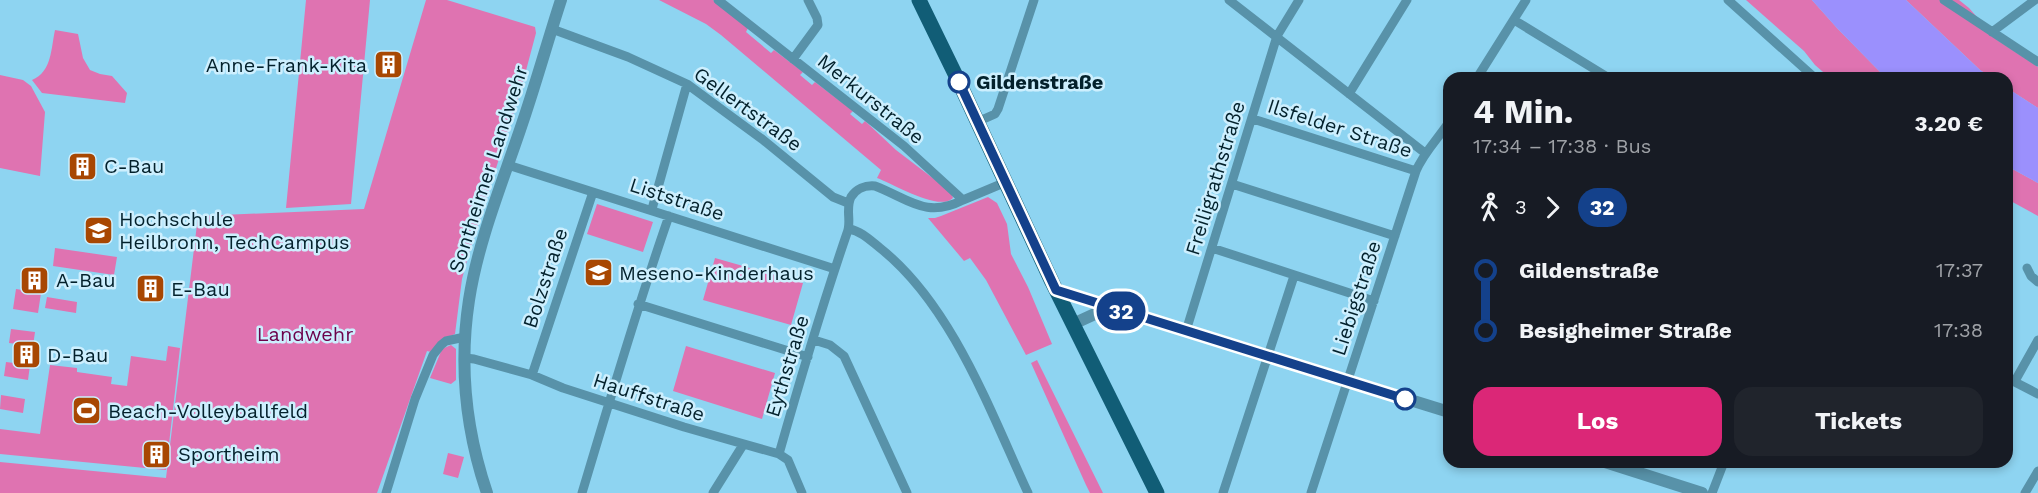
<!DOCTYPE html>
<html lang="de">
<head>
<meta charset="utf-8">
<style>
  body { margin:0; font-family:"Work Sans",sans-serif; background:#20242c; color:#f1f3f6; height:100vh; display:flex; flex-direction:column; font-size:22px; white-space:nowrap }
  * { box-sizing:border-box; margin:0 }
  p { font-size:20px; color:#9ea1a6 }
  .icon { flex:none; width:33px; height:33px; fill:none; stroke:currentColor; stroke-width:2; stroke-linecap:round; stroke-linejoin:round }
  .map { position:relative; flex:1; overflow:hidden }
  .details { position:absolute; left:1443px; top:72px; width:570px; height:396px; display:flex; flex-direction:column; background:#171b24; border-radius:18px; box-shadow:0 3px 9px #0003 }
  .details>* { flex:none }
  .badge { padding:0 12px; border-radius:20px; font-size:21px; line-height:39px }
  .map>.badge { position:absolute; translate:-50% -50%; box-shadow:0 0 0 3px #fff }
  .legs { display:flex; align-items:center; gap:9px; height:66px; padding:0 30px; font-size:20px }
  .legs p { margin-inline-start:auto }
  .summary { display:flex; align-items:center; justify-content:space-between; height:102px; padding:0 30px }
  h1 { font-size:33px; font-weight:700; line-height:45px }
  .action { display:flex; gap:12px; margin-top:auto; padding:12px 30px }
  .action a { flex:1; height:69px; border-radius:18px; background:#db2777; color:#fff; font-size:24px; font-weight:700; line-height:69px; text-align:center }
  .action a+a { background:#20242c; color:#f1f3f6 }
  ul { padding:0 30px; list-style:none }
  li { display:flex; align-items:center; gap:21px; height:60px; font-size:22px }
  li i { display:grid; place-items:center; width:9px; height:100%; margin:0 8px; background:currentColor }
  li i::after { content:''; width:15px; height:15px; margin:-8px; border:4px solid; border-radius:50%; background:#171b24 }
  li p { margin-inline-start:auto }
  li:first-child i { background:linear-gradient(#0000 50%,currentColor 0) }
  li:last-child i { background:linear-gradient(currentColor 50%,#0000 0) }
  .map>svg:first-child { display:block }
  .green { fill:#df73b1 }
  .water { fill:#9b90fd }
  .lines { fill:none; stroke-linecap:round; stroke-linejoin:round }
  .minor { stroke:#5892a9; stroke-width:9 }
  .tertiary { stroke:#5892a9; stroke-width:12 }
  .primary { stroke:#115d76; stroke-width:15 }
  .line-1-casing { stroke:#fff; stroke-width:14 }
  .line-1 { stroke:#14418b; stroke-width:9 }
  .stop-1-dot { fill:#fff; stroke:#14418b; stroke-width:3 }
  .labels { text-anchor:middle; stroke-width:5; stroke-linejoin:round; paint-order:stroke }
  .poi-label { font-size:20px; fill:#03212c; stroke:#cdeffe; text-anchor:start }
  .stop-label { font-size:20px; font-weight:bold; fill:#03212c; stroke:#cdeffe; text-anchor:start }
  .street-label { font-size:20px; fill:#03212c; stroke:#cdeffe }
  .park-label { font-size:20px; fill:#6d024b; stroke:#cdeffe }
</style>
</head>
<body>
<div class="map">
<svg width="2038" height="493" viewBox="0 0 2038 493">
  <rect width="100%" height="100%" fill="#8ed4f1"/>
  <path class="green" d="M306,0h64l-19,204 -65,4z
    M426,0h21l88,27 1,6 -16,60 -51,160 -7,26 -7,55 -10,4 -14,14 -4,-1 -50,142h-377v-31l166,16 32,-262 166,-7z
    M659,0h54l35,28 -2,4 25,21 3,-3 29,22 -3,3 12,10 3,-3 38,29 -3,3 12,10 3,-3 31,29 55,42 2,6c-14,14 -59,-14 -76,-20l4,-8 -160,-135 -15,-11z
    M1746,0h66l25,28 49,50h-56l-15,-13 -11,-14z
    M1906,0h53l10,8 28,32 41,27v41l-31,-20v-10h-15l-12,-8z
    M55,30l23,4 5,24 7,12 10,4 12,2 15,17 -2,10 -83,-10 -10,-13c20,-8 19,-32 23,-50z
    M0,75l23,5 8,6 14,26 -5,64 -40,-8z
    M2007,166l31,17v33l-31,-17z
    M988,197l9,6 10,21 4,30 17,33 24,57 -26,11 -40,-75 -16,-22 -6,3 -36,-43h7l6,-2z
    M597,204l56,18 -10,30 -56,-18z
    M55,248l62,9 -3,18 -61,-9z
    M715,258l88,25 -12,42 -88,-25z
    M16,289l25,4 -3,20 -25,-4z
    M47,297l30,5 -1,11 -31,-5z
    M11,329l24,3 -2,14 -24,-3z
    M451,345l5,4v31l-5,4 -21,-6 12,-29z
    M168,346l12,2 -14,122 -166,-16v-25l40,5 10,-69 27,3v4l35,5 -1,7 16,2 4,-30 35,5z
    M686,346l89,27 -13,46 -89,-28z
    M1037,360l66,133h-13l-4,-8 -55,-122z
    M6,362l24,3 -2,15 -24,-4z
    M1,395l24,4 -2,14 -23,-4z
    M448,453l16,4 -6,21 -15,-4z"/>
  <path class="water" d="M1812,0h94l74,70 12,8h-106l-49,-50z
    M2007,88l31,20v75l-31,-17z"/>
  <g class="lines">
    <path class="minor" d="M718,0l186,146 59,54 43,-18
      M1229,0l196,153
      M1728,0l87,78
      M1944,0l94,62
      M1514,20l95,58
      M552,29l76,28 59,27 75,55 71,58 15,6
      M1992,32l43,-32
      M793,59l25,-34 -1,-7 -9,-18
      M1477,78l49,-78
      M1349,94l58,-94
      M1253,119l163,52
      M977,122l18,-8 3,-5 36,-109
      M508,165l327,104
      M1232,184l163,52
      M652,209l35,-125
      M849,229c12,2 21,11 31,19 72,57 110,163 148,245
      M1212,248l162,53
      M2027,268l4,8 7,6
      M638,304l170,53
      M1186,331l91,-295 22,-36
      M814,340l16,5 14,11 63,137
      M465,358l9,1 58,16 31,13 121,39 95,27 9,6 14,33
      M532,375l61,-183
      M2007,378l31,16
      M2015,381l23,-41
      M779,454c21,-74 43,-148 68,-221 5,-11 -2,-24 4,-36 5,-8 14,-12 24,-11 34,13 51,33 88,14
      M386,493l29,-94 18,-44 8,-10 5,-4 19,-4
      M582,493c28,-93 55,-186 87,-277
      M713,493l30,-48
      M1223,493l71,-217
      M1311,493l105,-322c8,-19 22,-32 33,-49
      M1712,493l12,-31
      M2025,493l13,-22"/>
    <path class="tertiary" d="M1056,290l393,122
      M1073,324l24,-11 17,-3
      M1605,462l97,31
      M487,493c-21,-62 -28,-128 -18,-193 9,-58 32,-114 51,-170 15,-43 27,-87 41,-130"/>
    <path class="primary" d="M919,0l39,80 94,202 105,211"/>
  </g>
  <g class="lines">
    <defs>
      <path id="line-1" d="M959,82l97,208 349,109"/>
    </defs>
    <use href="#line-1" class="line-1-casing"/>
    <use href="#line-1" class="line-1"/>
  </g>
  <defs>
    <symbol id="building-square" viewBox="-11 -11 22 22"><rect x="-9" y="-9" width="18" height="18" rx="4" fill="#a84702" stroke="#cdeffe"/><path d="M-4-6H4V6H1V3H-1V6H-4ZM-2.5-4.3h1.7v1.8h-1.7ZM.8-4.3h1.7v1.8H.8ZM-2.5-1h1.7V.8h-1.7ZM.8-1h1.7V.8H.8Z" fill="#fff"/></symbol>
    <symbol id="university-square" viewBox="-11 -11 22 22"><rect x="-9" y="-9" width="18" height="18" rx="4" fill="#a84702" stroke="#cdeffe"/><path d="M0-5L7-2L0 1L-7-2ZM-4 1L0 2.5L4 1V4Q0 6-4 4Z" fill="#fff"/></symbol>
    <symbol id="school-square" viewBox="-11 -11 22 22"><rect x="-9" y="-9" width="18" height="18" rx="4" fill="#a84702" stroke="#cdeffe"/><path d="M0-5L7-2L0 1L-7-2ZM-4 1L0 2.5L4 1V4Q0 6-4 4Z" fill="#fff"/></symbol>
    <symbol id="stadium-square" viewBox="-11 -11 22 22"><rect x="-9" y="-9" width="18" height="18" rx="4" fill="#a84702" stroke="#cdeffe"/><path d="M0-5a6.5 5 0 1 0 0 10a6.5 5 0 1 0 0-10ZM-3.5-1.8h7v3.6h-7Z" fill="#fff"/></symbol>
  </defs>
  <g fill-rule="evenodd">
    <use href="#building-square" x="372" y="48" width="33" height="33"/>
    <use href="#building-square" x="66" y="150" width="33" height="33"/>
    <use href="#university-square" x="82" y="214" width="33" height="33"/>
    <use href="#school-square" x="582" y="256" width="33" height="33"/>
    <use href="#building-square" x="18" y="264" width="33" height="33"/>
    <use href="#building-square" x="134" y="272" width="33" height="33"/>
    <use href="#building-square" x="10" y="338" width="33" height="33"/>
    <use href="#stadium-square" x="70" y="394" width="33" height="33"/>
    <use href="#building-square" x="140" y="438" width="33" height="33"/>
  </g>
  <g class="stop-1-dot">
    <circle cx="959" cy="82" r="10"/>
    <circle cx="1405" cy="399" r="10"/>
  </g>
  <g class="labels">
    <g class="poi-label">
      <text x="367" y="72" text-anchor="end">Anne-Frank-Kita</text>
      <text x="104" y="173">C-Bau</text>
      <text x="119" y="226">Hochschule<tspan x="119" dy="23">Heilbronn, TechCampus</tspan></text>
      <text x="619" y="280">Meseno-Kinderhaus</text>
      <text x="56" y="287">A-Bau</text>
      <text x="171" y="296">E-Bau</text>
      <text x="47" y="362">D-Bau</text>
      <text x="108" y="418">Beach-Volleyballfeld</text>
      <text x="178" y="461">Sportheim</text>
    </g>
    <g class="stop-label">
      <text x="976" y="89">Gildenstraße</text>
    </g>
    <g class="street-label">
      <text transform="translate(871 99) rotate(39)" y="7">Merkurstraße</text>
      <text transform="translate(748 109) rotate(36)" y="7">Gellertstraße</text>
      <text transform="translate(1340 128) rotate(18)" y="7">Ilsfelder Straße</text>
      <text transform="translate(488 169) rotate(-72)" y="7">Sontheimer Landwehr</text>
      <text transform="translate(1215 178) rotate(-73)" y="7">Freiligrathstraße</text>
      <text transform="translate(677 199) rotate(18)" y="7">Liststraße</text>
      <text transform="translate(545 278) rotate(-72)" y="7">Bolzstraße</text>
      <text transform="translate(1356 298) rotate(-72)" y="7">Liebigstraße</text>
      <text transform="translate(787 366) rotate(-73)" y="7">Eythstraße</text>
      <text transform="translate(649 397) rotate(18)" y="7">Hauffstraße</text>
    </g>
    <g class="park-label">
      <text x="305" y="341">Landwehr</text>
    </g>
  </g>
</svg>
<b class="badge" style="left:1121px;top:311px;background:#14418b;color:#fff">32</b>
<section class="details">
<div class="summary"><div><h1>4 Min.</h1><p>17:34 – 17:38 · Bus</p></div><b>3.20 €</b></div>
<div class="legs"><svg class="icon" aria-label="walk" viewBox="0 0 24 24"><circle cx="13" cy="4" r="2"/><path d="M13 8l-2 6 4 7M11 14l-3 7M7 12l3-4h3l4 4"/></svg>3<svg class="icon" aria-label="forward" viewBox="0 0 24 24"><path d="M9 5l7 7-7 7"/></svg><b class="badge" style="background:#14418b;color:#fff">32</b></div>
<ul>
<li><i style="color:#14418b"></i><b>Gildenstraße</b><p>17:37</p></li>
<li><i style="color:#14418b"></i><b>Besigheimer Straße</b><p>17:38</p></li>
</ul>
<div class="action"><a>Los</a><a>Tickets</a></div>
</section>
</div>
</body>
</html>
